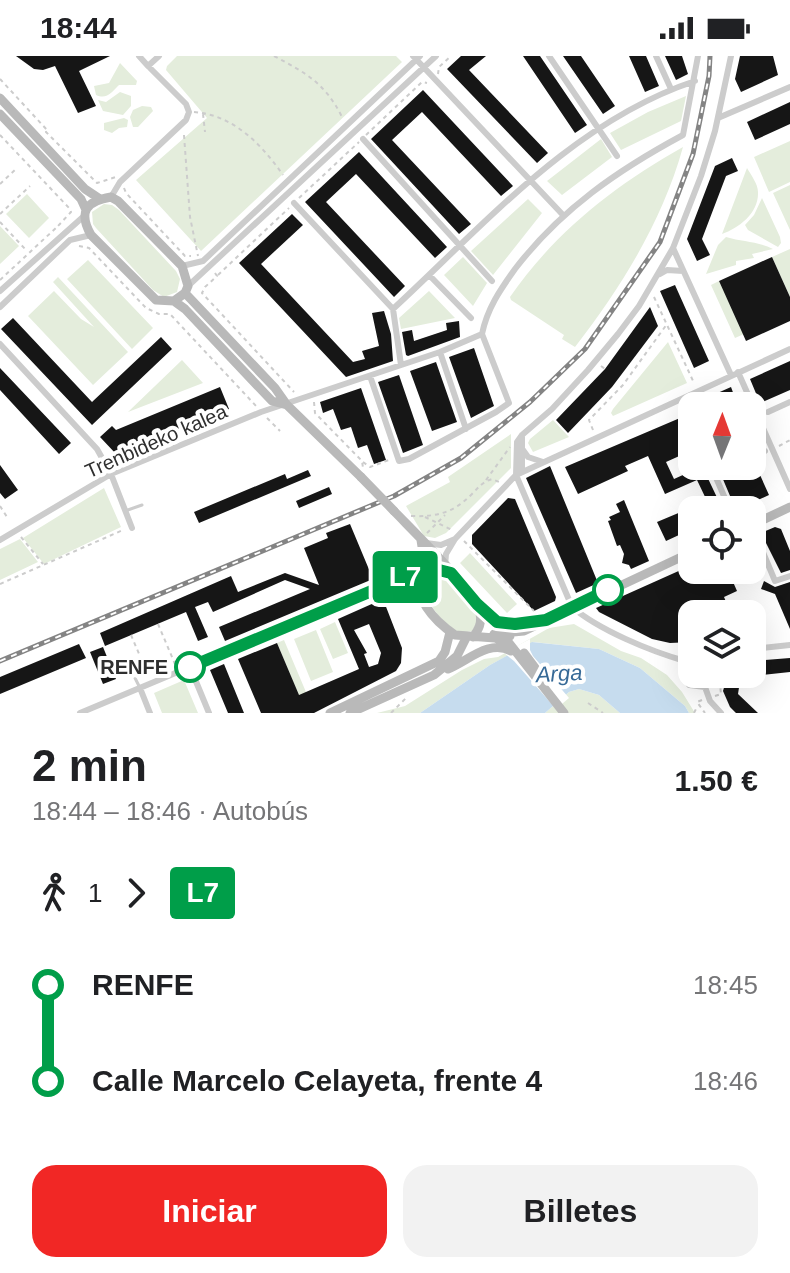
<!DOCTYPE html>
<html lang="es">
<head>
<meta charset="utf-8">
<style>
  body { margin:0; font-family:Helvetica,sans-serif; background:#f2f2f2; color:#202124; height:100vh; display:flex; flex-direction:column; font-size:30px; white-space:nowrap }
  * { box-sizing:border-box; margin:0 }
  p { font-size:26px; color:#757577 }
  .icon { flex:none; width:44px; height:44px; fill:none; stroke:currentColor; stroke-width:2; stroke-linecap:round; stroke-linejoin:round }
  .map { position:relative; height:657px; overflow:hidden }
  .details { display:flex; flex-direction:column; background:#fff; flex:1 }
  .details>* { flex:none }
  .badge { padding:0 16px; border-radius:6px; font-size:28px; line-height:52px }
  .needle { width:52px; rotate:1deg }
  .buttons { position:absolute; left:678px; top:336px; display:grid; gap:16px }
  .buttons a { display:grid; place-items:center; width:88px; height:88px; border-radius:16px; background:#fff; box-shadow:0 8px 32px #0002; font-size:40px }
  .map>.badge { position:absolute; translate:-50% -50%; box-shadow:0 0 0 4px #fff }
  .legs { display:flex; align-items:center; gap:12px; height:88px; padding:0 32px; font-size:26px }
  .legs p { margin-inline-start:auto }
  .head { display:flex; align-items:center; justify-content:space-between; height:136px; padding:0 32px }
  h1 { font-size:44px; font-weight:600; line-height:60px }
  .cta { display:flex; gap:16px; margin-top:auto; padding:16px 32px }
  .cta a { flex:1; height:92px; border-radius:24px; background:#f12725; color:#fff; font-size:32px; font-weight:600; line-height:92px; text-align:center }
  .cta a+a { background:#f2f2f2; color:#202124 }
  ul { padding:0 32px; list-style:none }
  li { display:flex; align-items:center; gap:28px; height:96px; font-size:30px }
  li i { display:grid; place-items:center; width:12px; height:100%; margin:0 10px; background:currentColor }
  li i::after { content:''; width:20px; height:20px; margin:-10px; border:6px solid; border-radius:50%; background:#fff }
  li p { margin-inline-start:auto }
  li:first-child i { background:linear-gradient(#0000 50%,currentColor 0) }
  li:last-child i { background:linear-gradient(currentColor 50%,#0000 0) }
  .status { display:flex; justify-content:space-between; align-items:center; height:56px; padding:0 40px; background:#fff; direction:ltr }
  .status svg { height:22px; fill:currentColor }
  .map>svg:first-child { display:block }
  .green { fill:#e4eddc }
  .water { fill:#c6dcee }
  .pier { fill:#fff }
  .building { fill:#161616; fill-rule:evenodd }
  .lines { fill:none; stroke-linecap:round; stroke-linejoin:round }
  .path { stroke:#ccc; stroke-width:2; stroke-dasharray:4 4; stroke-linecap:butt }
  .lane { stroke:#ccc; stroke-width:3 }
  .street { stroke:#ccc; stroke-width:6 }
  .secondary { stroke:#b9b9b9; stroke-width:9 }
  .rail-casing { stroke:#848484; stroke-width:5 }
  .rail { stroke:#fff; stroke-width:2; stroke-dasharray:6; stroke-linecap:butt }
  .secondary-bridge { stroke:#b9b9b9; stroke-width:9 }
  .line-1-casing { stroke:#fff; stroke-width:18 }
  .line-1 { stroke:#009e49; stroke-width:12 }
  .stop-1-dot { fill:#fff; stroke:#009e49; stroke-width:4 }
  .labels { text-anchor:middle; stroke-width:8; stroke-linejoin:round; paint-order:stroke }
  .street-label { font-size:20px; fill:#2f2f2f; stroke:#fff }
  .stop-label { font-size:20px; font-weight:bold; fill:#2f2f2f; stroke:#fff; text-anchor:end }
  .water-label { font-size:22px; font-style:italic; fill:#376a97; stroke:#fff }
</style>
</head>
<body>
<div class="status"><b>18:44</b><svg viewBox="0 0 49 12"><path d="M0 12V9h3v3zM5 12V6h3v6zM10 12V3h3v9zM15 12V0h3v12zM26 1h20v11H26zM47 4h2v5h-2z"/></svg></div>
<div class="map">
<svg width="790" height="657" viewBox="0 0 790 657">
  <rect width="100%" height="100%" fill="#fff"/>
  <path class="green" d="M177,0h219l6,6 -201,189 -65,-71 71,-62 -41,-48 1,-4z
    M120,7l17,18 -1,4h-17c-7,7 -12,15 -23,10l-2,-9 15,-3z
    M120,36l11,4v10l-8,9 -20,-4 -5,-11 8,2z
    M686,40l-5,25 -60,29 -11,-17 38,-21z
    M142,50l9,1 2,4 -15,16h-5l-3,-10 3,-7z
    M124,62l4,2 -1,7 -8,1 -7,5 -8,-3v-7z
    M601,83l11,18 -50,38 -15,-14z
    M790,85v41l-21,10 -15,-35z
    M683,91c-21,75 -61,139 -108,200l-13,-8 2,-4 -53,-35 -1,-3c45,-65 104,-111 173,-150z
    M747,112c4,7 11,16 11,24 1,21 -19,36 -36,42z
    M790,129v45l-17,-37z
    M27,138l22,24 -20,20 -23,-24z
    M762,142l18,39 1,6 -3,4 -30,-17 -3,-5 9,-10z
    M528,143l14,14 -49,62 -22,-24z
    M104,148l8,1 7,5 57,61 4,8 -3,13 -13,5 -11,-7 -57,-62 -3,-4 -1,-12z
    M0,170l19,20 -19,18z
    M726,181c16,5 31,4 47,12l-21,5 2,4 -18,3v4l-30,9 12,-29z
    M790,193v48l-18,-40z
    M463,201l24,26 -14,23 -29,-31z
    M88,204l65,68 -21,21 -65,-70z
    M58,221l70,75 -35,33 -65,-69 26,-25 27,28 13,8 -41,-45z
    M719,225l25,53 -9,4 -24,-53z
    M429,235l26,27 -54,11 -2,-11z
    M668,286l19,41 -74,33 -2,-3 2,-4z
    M182,304l21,23 -75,29z
    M553,364l16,17 -36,15 -5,-9 2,-4z
    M511,378v34l-65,65 -11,5 -11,-2 -18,-30 44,-24 -2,-5z
    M104,432l17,39 -77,37 -21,-26z
    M20,483l18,23 -38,18v-31z
    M470,497l47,51 -10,9 -47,-50z
    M433,521l14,2 29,33 1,10 -5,9 -12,2c-15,-9 -35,-28 -34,-47z
    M335,566l13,31 -15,6 -13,-30z
    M574,568l47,27 20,7 26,17 15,17 13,21h-6l-4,-7 -45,-38 -41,-19 -66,-7 -43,23 -70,48h-43l28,-7 57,-36 22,-11 14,-2 51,-29z
    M316,574l17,42 -22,9 -17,-42z
    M284,584l30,71 -8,2 -29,-70z
    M184,624l14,33h-36l-8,-20z
    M579,633l20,6 21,18h-75l24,-21z"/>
  <path class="water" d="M532,586l67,7 41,19 45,38 4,7h-69l-21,-18 -20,-6 -10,3 -24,21h-125l70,-48z"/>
  <path class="pier" d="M530,583v11l3,6 36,42 -13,11 -42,-48 -10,-8z"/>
  <path class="building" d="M16,0h94l-31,15 17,35 -18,7 -23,-47 -12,4 -9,-1z
    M461,0h25l-17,14 79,83 -11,10 -90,-94z
    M523,0h17l47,69 -12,8z
    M563,0h18l34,50 -12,8z
    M629,0h17l13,30 -14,6z
    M665,0h17l6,18 -12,6z
    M740,0h33l5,19 -37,17 -6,-13z
    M423,34l90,96 -12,10 -79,-84 -30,28 79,84 -12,10 -88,-95z
    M790,46v22l-35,16 -8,-18z
    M359,96l88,95 -12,11 -79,-84 -30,28 79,84 -11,11 -89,-95z
    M732,102l6,13 -12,5 -24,63 8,16 -13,6 -10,-22 28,-73z
    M292,158l11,11 -42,39 92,98 12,-3 -3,-8 17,-5 -7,-33 12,-2 7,23 2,27 -47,16 -107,-114z
    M772,201l18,40v24l-44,20 -27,-60z
    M675,229l34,76 -15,7 -34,-77z
    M650,251l8,19 -46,61 -44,46 -12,-13 49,-51z
    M13,262l79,84 69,-65 11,12 -80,76 -91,-96z
    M459,265l1,16 -52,19 -2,-1 -4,-23 10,-2 2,11 33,-11 -1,-7z
    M474,292l20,58 -23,12 -22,-61z
    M790,305v29l-30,13 -10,-24z
    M436,306l21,60 -25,9 -22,-60z
    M0,312l71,75 -12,11 -59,-64z
    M399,319l24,70 -20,8 -25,-71z
    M220,331l9,22 -113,45 -16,-17 12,-11 4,4z
    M731,331l7,19h-42l-1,-3z
    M361,332l25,72 -12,4 -7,-19 -9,3 -7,-21 -10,3 -8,-21 -10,4 -3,-11z
    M680,362l12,27v21l-6,-13 -20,9 8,17 20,-9 -2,-4h10l21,44h-31v19l-26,12 -9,-19 50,-21 -10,-21 -32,14 -17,-38 -23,10 3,5 -50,23 -13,-27z
    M752,364l10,21 -10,4z
    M0,409l18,25 -13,9 -5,-6z
    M550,410l48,117 -22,10 -50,-115z
    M746,410h10l13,29 -33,15 -14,-33z
    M308,414l3,6 -112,47 -5,-11 91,-38 2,5z
    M329,431l3,7 -33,14 -3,-7z
    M508,442l7,1 41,98 -1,4 -21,10 -62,-67v-9z
    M624,444l25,61 -18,8 -2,-4 -7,-2 2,-9 -4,-9 -3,1 -9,-25 3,-1 -2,-3 11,-5 -4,-8z
    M350,468l23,55 -148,62 -6,-14 91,-38 -25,-9 -72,32 -5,-10 -13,5 13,30 -10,4 -12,-29 -81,34 -5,-13 131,-57 7,16 47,-19 34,12 -15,-37 24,-10 -2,-5z
    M775,471l6,2 9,22v19l-9,3 -20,-40z
    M752,487l12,26 -18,8 -3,-7h9z
    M692,509v5h49l-11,5 7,16 -13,6 3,7 -12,6 2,4h-25v28l-22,1 -18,-4 -53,-27 -3,-4z
    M764,525l11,6 15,-5v47l-15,-35 -14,-5z
    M383,543l19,49 -1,15 -5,8 -82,42h-53l-23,-54 39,-16 22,52 60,-26 -21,-50zM369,568l12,29 -3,11 -9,3 -5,-13 3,-1 -13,-23z
    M79,588l7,14 -86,36v-17z
    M103,591l13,32 -13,5 -13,-32z
    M790,602v14l-38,4v-15z
    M224,608l20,49h-16l-18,-43z
    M728,618h20l-8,7 -2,13 20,19h-22l-6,-6 -7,-16z"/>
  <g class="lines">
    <path class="path" d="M274,0c32,17 51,27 68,61
      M438,18l1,-7 12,-11
      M0,23l48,52 -2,1 51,51 19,-6
      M194,56c40,3 68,33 89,63
      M203,58l2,18
      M0,79l70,74 1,3 -13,14 2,3
      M184,79l6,82 8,39
      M366,79l56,-53 5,1
      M0,128l15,-14
      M124,132l2,5 59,63h6
      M299,142l60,-56
      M0,158l30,-28
      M0,166l26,28
      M79,190l10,2 57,60 13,6h11l87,93
      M215,217l2,3 -12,11 -3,6 92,99
      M218,219l71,-67
      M0,224l58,-54
      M654,241l40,86
      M601,310l4,3
      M314,346l1,11 47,48 1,7
      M267,362l13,13
      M593,374l-4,-10 34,-35 44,-61
      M779,390l11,-6
      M363,406l7,5 19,-7
      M486,424l24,-33
      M0,450l7,11
      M411,460c25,1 42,-3 60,-21 7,-7 11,-13 21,-16l7,3
      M425,461l27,13
      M427,477l18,-18
      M21,481l22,27
      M464,485l70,70
      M0,528l123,-54
      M158,568l17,40
      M131,579l17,40
      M752,601l15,-2
      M715,640l6,-2 -1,-10 4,-10
      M702,644l-5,2 8,11
      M588,647l15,10
      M391,657l16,-16
      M694,657l3,-6"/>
    <path class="lane" d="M125,455l17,-6
      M188,600l4,10
      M135,622l5,10"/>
    <path class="street" d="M139,0l9,10
      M413,0l150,159
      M549,0l68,100
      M656,0l15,33
      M718,62l72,-31
      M363,83l129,142
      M111,141l9,-15 66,-62 3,-8 -3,-8 -38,-38 11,-10
      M294,147l99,106 8,56
      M673,192l58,127
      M182,210l21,-5 217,-205
      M660,218l7,-4 16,1
      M429,219l42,43
      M188,230l248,-230
      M0,235l84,-75
      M0,251l70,-67 21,-5
      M393,253c92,-85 181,-188 302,-228
      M0,288l97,105 14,25 21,54
      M440,296l26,77
      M738,316l52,117
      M370,320l29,85 10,-2 87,-47 13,-9 -27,-69
      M689,349l3,7
      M768,356l22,-10
      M522,379v36
      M523,394l5,7 15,5
      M752,401l13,-6
      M711,410l19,44
      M714,418l18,-8
      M752,470l23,55 15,-5
      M0,484l111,-66 150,-62 179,-60 42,-18c5,-25 18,-44 33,-65 46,-60 103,-99 168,-134l15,-79
      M426,487l15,2 14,-6
      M445,510l1,-12 9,-15 61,-64 274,-126
      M388,531l11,1 22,12
      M752,593l38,-4
      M692,600l-7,5 -3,10 7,14 16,2 8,-7 2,-6
      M685,605c-35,-10 -86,-31 -113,-54l-56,-132 1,-33 5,-7 30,-26 36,-39 30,-36 21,-28 34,-58 28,-72 14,-45 16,-75
      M190,611l19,46
      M705,631l5,14 11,12
      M140,632l10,25
      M80,657l313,-131 24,-10h8"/>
    <path class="secondary" d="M0,42l85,91 15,10
      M0,58l81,85 5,11
      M111,141l7,4 64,65 6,20 -3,7 -11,8 -18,-1 -65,-65c-13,-23 -5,-34 20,-38z
      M185,237l90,95 12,17 74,72
      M174,245l11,8 87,92 15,4
      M394,455c18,19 81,80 86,102 2,10 -1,16 -7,24
      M752,469l38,-18
      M421,484l5,32
      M451,517l-12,-3 -14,2c-17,23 11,50 30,63l40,3 14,5 55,70
      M477,548l33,32
      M497,566l41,-1
      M494,578l30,-3 168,-79
      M524,597l20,27
      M448,613c20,-8 41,-30 63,-18
      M330,657l109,-52 6,-9 5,-20
      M350,657l84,-38 23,-19 9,-18"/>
    <defs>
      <path id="rail" d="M0,605l394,-165 67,-38 69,-56 55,-53 75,-107 33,-88 16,-78 1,-20"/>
    </defs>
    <use href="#rail" class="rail-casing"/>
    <use href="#rail" class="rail"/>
    <path class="secondary-bridge" d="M361,421l33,34"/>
  </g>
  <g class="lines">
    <defs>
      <path id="line-1" d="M190,611l227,-95 22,-2 12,3 26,31 20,18 18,2 31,-4 62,-30"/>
    </defs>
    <use href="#line-1" class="line-1-casing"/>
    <use href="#line-1" class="line-1"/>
  </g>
  <g class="stop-1-dot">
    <circle cx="608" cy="534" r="14"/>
    <circle cx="190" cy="611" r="14"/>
  </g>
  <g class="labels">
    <g class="street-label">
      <text transform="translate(156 385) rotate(-24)" y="7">Trenbideko kalea</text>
    </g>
    <g class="stop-label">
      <text x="168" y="618">RENFE</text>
    </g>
    <g class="water-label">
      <text transform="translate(559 617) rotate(-3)" y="8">Arga</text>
    </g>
  </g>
</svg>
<div class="buttons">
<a><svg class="needle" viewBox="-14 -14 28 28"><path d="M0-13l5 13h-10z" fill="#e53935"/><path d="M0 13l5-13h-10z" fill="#757577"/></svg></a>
<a><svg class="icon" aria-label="locate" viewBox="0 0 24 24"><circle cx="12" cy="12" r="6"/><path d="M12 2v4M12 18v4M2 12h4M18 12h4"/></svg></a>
<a><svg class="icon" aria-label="layers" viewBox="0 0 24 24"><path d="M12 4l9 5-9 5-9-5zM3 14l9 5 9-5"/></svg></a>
</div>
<b class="badge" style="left:405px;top:521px;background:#009e49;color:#fff">L7</b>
</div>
<section class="details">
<div class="head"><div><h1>2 min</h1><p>18:44 – 18:46 · Autobús</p></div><b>1.50 €</b></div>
<div class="legs"><svg class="icon" aria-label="walk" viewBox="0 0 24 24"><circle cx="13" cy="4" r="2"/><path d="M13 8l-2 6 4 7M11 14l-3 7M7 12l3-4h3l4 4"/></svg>1<svg class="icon" aria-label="forward" viewBox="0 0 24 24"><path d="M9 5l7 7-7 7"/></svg><b class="badge" style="background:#009e49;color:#fff">L7</b></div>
<ul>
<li><i style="color:#009e49"></i><b>RENFE</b><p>18:45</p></li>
<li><i style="color:#009e49"></i><b>Calle Marcelo Celayeta, frente 4</b><p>18:46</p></li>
</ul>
<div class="cta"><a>Iniciar</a><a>Billetes</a></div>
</section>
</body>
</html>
